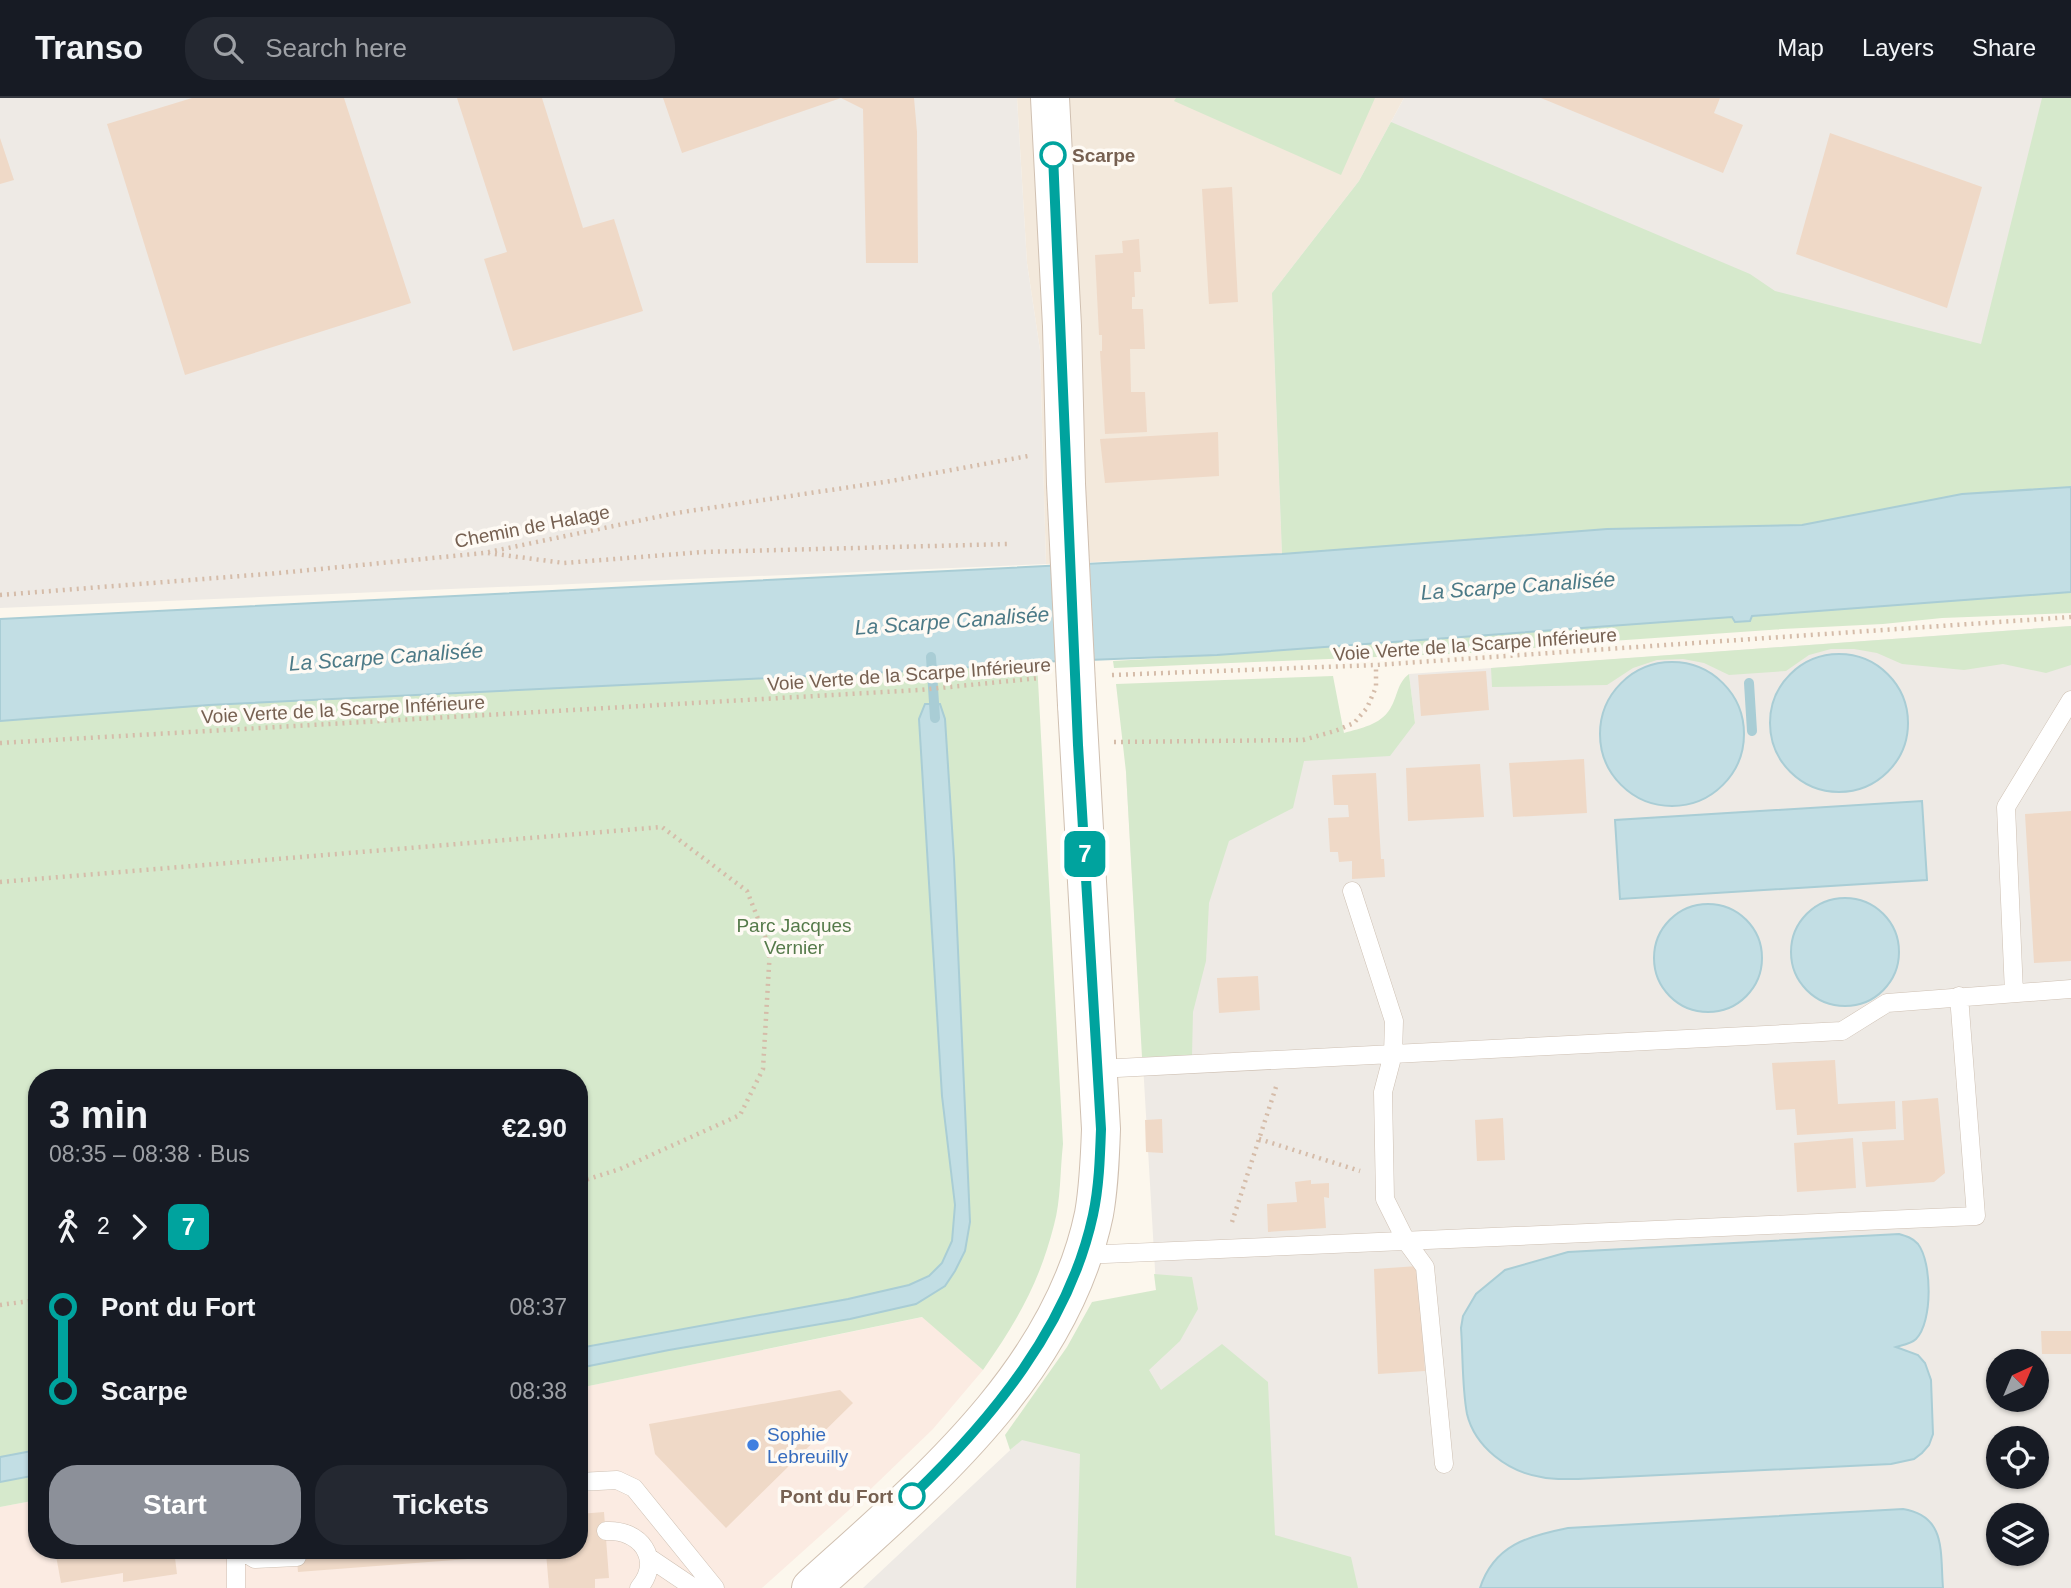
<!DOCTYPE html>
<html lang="en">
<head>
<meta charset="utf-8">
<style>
  body { margin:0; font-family:Helvetica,sans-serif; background:#242831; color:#f1f3f6; height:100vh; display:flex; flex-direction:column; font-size:26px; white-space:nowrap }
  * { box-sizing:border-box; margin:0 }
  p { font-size:23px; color:#9ea1a6 }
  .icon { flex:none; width:38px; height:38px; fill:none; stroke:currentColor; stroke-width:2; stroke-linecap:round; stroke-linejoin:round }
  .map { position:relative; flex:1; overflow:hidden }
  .drawer { position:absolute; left:28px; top:971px; width:560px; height:490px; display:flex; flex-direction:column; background:#171b24; border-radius:28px; box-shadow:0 2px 5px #0004 }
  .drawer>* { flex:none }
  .badge { padding:0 14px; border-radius:10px; font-size:24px; line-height:46px }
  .needle { width:46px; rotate:44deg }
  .fabs { position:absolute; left:1986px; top:1251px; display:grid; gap:14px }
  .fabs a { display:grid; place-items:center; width:63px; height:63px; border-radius:50%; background:#171b24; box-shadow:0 2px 5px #0004; font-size:35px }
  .map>.badge { position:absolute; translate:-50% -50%; box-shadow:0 0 0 4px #fff }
  .legs { display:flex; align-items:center; gap:10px; height:77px; padding:0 21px; font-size:23px }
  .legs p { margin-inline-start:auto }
  .head { display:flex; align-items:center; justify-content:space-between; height:119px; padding:0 21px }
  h1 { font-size:38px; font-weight:800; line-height:52px }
  .action { display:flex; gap:14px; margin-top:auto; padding:14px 21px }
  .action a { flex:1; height:80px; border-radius:28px; background:#8c9099; color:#fff; font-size:28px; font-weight:800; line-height:80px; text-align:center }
  .action a+a { background:#242831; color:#f1f3f6 }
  ul { padding:0 21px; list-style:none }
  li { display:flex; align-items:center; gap:24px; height:84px; font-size:26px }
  li i { display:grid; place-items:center; width:10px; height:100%; margin:0 9px; background:currentColor }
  li i::after { content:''; width:18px; height:18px; margin:-9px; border:5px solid; border-radius:50%; background:#171b24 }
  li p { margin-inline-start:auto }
  li:first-child i { background:linear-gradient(#0000 50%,currentColor 0) }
  li:last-child i { background:linear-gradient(currentColor 50%,#0000 0) }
  header { display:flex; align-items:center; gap:42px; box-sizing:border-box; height:98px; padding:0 35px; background:#171b24; border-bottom:2px solid #363941 }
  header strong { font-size:33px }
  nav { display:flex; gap:38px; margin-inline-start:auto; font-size:24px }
  .search { width:490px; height:63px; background:#242831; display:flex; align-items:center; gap:18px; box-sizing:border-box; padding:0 24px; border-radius:28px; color:#9ea1a6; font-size:26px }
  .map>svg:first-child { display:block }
  .residential { fill:#f3e9dc }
  .commercial { fill:#fbebe2 }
  .industrial { fill:#eeeae5; fill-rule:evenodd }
  .green { fill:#d6e9cc }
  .water { fill:#c2dee4; stroke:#a9cdd5; stroke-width:2 }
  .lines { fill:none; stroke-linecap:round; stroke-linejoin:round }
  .stream { stroke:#a9cdd5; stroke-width:10 }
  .building { fill:#efd9c7 }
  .service-casing { stroke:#cec0b3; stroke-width:19 }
  .secondary-casing { stroke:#d0c0b1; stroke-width:40 }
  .path { stroke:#d5bca9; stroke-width:4.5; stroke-dasharray:2 5; stroke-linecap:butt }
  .service { stroke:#fff; stroke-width:18 }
  .secondary { stroke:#fff; stroke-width:38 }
  .secondary-bridge-casing { stroke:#d0c0b1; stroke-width:40; stroke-linecap:butt }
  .secondary-bridge { stroke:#fff; stroke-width:38 }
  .line-1-casing { stroke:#fff; stroke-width:16 }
  .line-1 { stroke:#00a39e; stroke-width:10 }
  .stop-1-dot { fill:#fff; stroke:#00a39e; stroke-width:3.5 }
  .shop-dot { fill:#3f7fe0; stroke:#fefaf4; stroke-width:2.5 }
  .labels { text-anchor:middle; stroke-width:7; stroke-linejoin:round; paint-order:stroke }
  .stop-label { font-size:19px; font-weight:bold; fill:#766051; stroke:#fefaf4; text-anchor:start }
  .street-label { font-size:19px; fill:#766051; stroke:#fefaf4 }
  .park-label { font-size:19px; fill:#557a4a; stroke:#fefaf4 }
  .shop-label { font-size:19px; fill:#366cbe; stroke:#fefaf4; text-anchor:start }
  .water-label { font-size:21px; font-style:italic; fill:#4c7a87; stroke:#fefaf4 }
</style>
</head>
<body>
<header>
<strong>Transo</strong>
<div class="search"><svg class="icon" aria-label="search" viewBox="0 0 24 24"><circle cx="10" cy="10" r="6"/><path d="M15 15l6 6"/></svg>Search here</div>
<nav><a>Map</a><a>Layers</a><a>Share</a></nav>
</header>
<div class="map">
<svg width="2071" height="1490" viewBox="0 0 2071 1490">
  <rect width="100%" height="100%" fill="#fcf7ed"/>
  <path class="residential" d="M1017,0h387l-45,83 -87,112 10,261 -236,10 -6,-214 -13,-87z"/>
  <path class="commercial" d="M923,1219l60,53 -50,59 -84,81 -87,78h-762v-81l37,-7v50h542v-162z"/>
  <path class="industrial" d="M0,0h1017l10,165 13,87 6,214 -1046,44z
    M1404,0h667v389l-109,7 -160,31 -520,29 -10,-261 87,-112z
    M2071,528v962h-1208l159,-149 135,-135 -31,-532 289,-49 -6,-49zM1998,1264h39v38h-39zM1998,1340h39v39h-39zM1998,1418h39v38h-39z"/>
  <path class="green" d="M1176,0h199l-34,77 -167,-74z
    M2042,0h29v389l-109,7 -160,31 -195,4 -325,25 -10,-261 87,-112 32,-59 359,152 25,17 206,53z
    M2071,494v21l-129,5 -59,6 -101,5 -199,14 -89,9 -380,16 -1,-7 104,-6 516,-38 2,5 15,-2 1,-4z
    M2071,528v39l-25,8 -43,-9 -39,6 -62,-6 -25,-11 -23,-4h-23l-22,6 -23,16 -57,4 -25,-12 -21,-4 -26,1 -24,8 -26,17 -115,2 -1,-19z
    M1037,564l26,482c-3,26 -2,56 -9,81 -15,59 -37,96 -71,145l-61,-53 -343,71v-310h-542v422l-37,7v-786l209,-16 723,-35z
    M1409,576l6,49 -25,33 -86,5 -11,47 -64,33 -20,62 -3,58 -13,51 -1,44 -50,1 -16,-285 -10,-88 217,-8 11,57c17,-5 36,-8 46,-24 8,-13 7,-26 19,-35z
    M1154,1176l38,3 6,32 -18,32 -31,29 12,20 61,-46 46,38 7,153 76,22 7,31h-282l4,-134 -58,-14 -12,10 -5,-15 62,-88 25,-45 64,-12z"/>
  <path class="water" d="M2071,389v105l-319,24 -2,5 -15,1 -3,-5 -515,38 -180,7 -105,8 -723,35 -209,16v-102l1282,-65 325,-25 195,-4 160,-31z
    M1770 625a69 69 0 1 1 138 0a69 69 0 1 1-138 0Z
    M1600 636a72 72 0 1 1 144 0a72 72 0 1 1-144 0Z
    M925,606h15l5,15 9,140 16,363 -5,29 -10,20 -10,15 -29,18 -66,15 -181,31 -90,18v-20l269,-49 61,-14 20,-9 13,-13 10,-22 3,-36 -13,-109 -23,-377z
    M1922,703l5,79 -307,19 -5,-79z
    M1791 854a54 54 0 1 1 108 0a54 54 0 1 1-108 0Z
    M1654 860a54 54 0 1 1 108 0a54 54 0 1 1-108 0Z
    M1899,1136c7,2 14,4 19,10 14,18 15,78 -2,95 -5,5 -13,6 -20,8l22,8 7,8 6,17 2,54 -4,11 -7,8 -8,6 -23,5 -313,15c-12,0 -25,1 -37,-2 -33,-5 -66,-30 -74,-63 -5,-26 -4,-59 -6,-86l2,-12 13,-22 29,-24 63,-18z
    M37,1352v25l-37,7v-25z
    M1903,1411c44,7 37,44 40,79h-463c14,-43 48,-52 88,-60z"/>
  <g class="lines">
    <path class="stream" d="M931,559l4,61
      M1749,585l3,48"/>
  </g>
  <path class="building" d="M192,0h152l67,205 -226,72 -78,-251z
    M457,0h85l41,130 31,-9 29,92 -130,40 -29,-92 23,-7z
    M663,0h251l3,34 1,131h-52l-3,-154 -22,-11 -159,55z
    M1541,0h179l-6,15 29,12 -20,48z
    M1830,35l152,54 -35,121 -151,-54z
    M0,40l14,42 -14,4z
    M1232,89l6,115 -29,2 -7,-115z
    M1139,141l2,33h-7l1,25h-3v12h11l2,40h-15l1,43h14l2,40 -42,2 -5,-83h2v-16h-3l-4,-80 28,-2 -1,-12z
    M1218,334l1,44 -114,7 -5,-44z
    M1486,573l3,39 -68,6 -3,-41z
    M1584,661l3,54 -74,4 -4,-54z
    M1480,666l4,53 -76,4 -2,-53z
    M1376,675l5,86h3l1,18 -33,2v-18l-13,1 -1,-10h-8l-2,-34 21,-1 -1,-12h-14l-2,-30z
    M2071,713v150l-37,2 -9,-149z
    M1258,878l2,34 -41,3 -2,-35z
    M1835,962l3,44 57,-3 1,28 -99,6 -2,-26 -19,1 -4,-47z
    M1938,1000l7,75 -11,9 -68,5 -4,-45 42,-2 -2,-39z
    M1503,1020l2,42 -28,1 -2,-41z
    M1162,1021l1,34 -17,-1 -1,-32z
    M1853,1040l3,50 -59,4 -3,-49z
    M1311,1082v4l18,-1v15l-5,-1 2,31 -58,4 -1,-28 30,-2 -2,-20z
    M1418,1168l7,105 -47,3 -4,-105z
    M2041,1233h30v23h-29z
    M840,1292l13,13 -127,125 -71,-74 -6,-30z
    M604,1414l5,66 -14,1v9h-46l-3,-35 -248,19 -2,-22h283v-36z
    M55,1452h119l3,24 -54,8v-9l-62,10z"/>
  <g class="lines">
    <defs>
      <path id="service" d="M1352,793l42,130 -1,33 -10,38 2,107 21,42 19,26 19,197
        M2014,895l-8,-186 65,-107
        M1098,971l744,-38 45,-28 184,-14
        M1082,1157l894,-39 -17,-220
        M579,1384l38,-2 17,8 81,100
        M606,1433c34,-2 57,28 33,57
        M240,1452l15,9 42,-2
        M648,1459l46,31
        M236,1490v-38"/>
      <path id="secondary" d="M1050,0l12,228 4,158
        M811,1490c114,-103 250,-215 283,-374 5,-28 6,-56 7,-85l-24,-424"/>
    </defs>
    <use href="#service" class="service-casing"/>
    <use href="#secondary" class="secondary-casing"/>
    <path class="path" d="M488,455l76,10 139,-11 306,-8
      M0,497l279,-22 205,-20 192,-40 215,-32 137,-25
      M1112,577l264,-10 695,-48
      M1114,644l189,-2 32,-9 19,-8 13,-15 9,-21v-22
      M0,645l919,-53 121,-12
      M0,784l662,-55 85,64 23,58 -7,120 -23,46 -120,54 -41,13
      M1259,1041l101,32
      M1232,1124l44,-135
      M0,1207l37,-5"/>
    <use href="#service" class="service"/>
    <use href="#secondary" class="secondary"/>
    <defs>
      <path id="secondary-bridge" d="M1066,386l11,221"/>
    </defs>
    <use href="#secondary-bridge" class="secondary-bridge-casing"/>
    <use href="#secondary-bridge" class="secondary-bridge"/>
  </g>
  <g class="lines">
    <defs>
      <path id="line-1" d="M912,1398c80,-77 157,-170 181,-281 6,-28 7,-57 8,-86l-23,-384 -25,-590"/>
    </defs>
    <use href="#line-1" class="line-1-casing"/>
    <use href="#line-1" class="line-1"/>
  </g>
  <g class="stop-1-dot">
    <circle cx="1053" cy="57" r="12"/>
    <circle cx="912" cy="1398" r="12"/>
  </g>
  <circle class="shop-dot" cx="753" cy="1347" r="7"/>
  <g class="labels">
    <g class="stop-label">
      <text x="1072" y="64">Scarpe</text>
      <text x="893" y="1405" text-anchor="end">Pont du Fort</text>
    </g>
    <g class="street-label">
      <text transform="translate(532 428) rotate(-11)" y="7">Chemin de Halage</text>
      <text transform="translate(1475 546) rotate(-4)" y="7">Voie Verte de la Scarpe Inférieure</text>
      <text transform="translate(909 576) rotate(-4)" y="7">Voie Verte de la Scarpe Inférieure</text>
      <text transform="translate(343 611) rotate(-3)" y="7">Voie Verte de la Scarpe Inférieure</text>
    </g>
    <g class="park-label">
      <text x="794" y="834">Parc Jacques<tspan x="794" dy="22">Vernier</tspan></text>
    </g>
    <g class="shop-label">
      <text x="767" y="1343">Sophie<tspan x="767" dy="22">Lebreuilly</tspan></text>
    </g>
    <g class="water-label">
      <text transform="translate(1518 488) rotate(-4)" y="7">La Scarpe Canalisée</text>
      <text transform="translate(952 523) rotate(-4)" y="7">La Scarpe Canalisée</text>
      <text transform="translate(386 559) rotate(-4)" y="7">La Scarpe Canalisée</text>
    </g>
  </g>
</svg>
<div class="fabs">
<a><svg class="needle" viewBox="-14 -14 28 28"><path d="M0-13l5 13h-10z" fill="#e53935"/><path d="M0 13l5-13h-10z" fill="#9ea1a6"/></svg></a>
<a><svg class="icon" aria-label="locate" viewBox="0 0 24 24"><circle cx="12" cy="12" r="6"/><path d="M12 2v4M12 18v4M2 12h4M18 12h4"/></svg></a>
<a><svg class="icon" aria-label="layers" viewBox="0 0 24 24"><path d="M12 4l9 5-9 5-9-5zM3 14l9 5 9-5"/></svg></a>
</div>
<b class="badge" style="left:1085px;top:756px;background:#00a39e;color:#fff">7</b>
<section class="drawer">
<div class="head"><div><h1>3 min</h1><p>08:35 – 08:38 · Bus</p></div><b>€2.90</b></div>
<div class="legs"><svg class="icon" aria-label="walk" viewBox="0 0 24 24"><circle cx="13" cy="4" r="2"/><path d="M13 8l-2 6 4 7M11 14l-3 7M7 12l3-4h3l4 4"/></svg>2<svg class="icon" aria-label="forward" viewBox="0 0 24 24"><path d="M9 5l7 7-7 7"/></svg><b class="badge" style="background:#00a39e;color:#fff">7</b></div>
<ul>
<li><i style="color:#00a39e"></i><b>Pont du Fort</b><p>08:37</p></li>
<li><i style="color:#00a39e"></i><b>Scarpe</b><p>08:38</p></li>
</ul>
<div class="action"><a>Start</a><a>Tickets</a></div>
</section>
</div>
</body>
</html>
